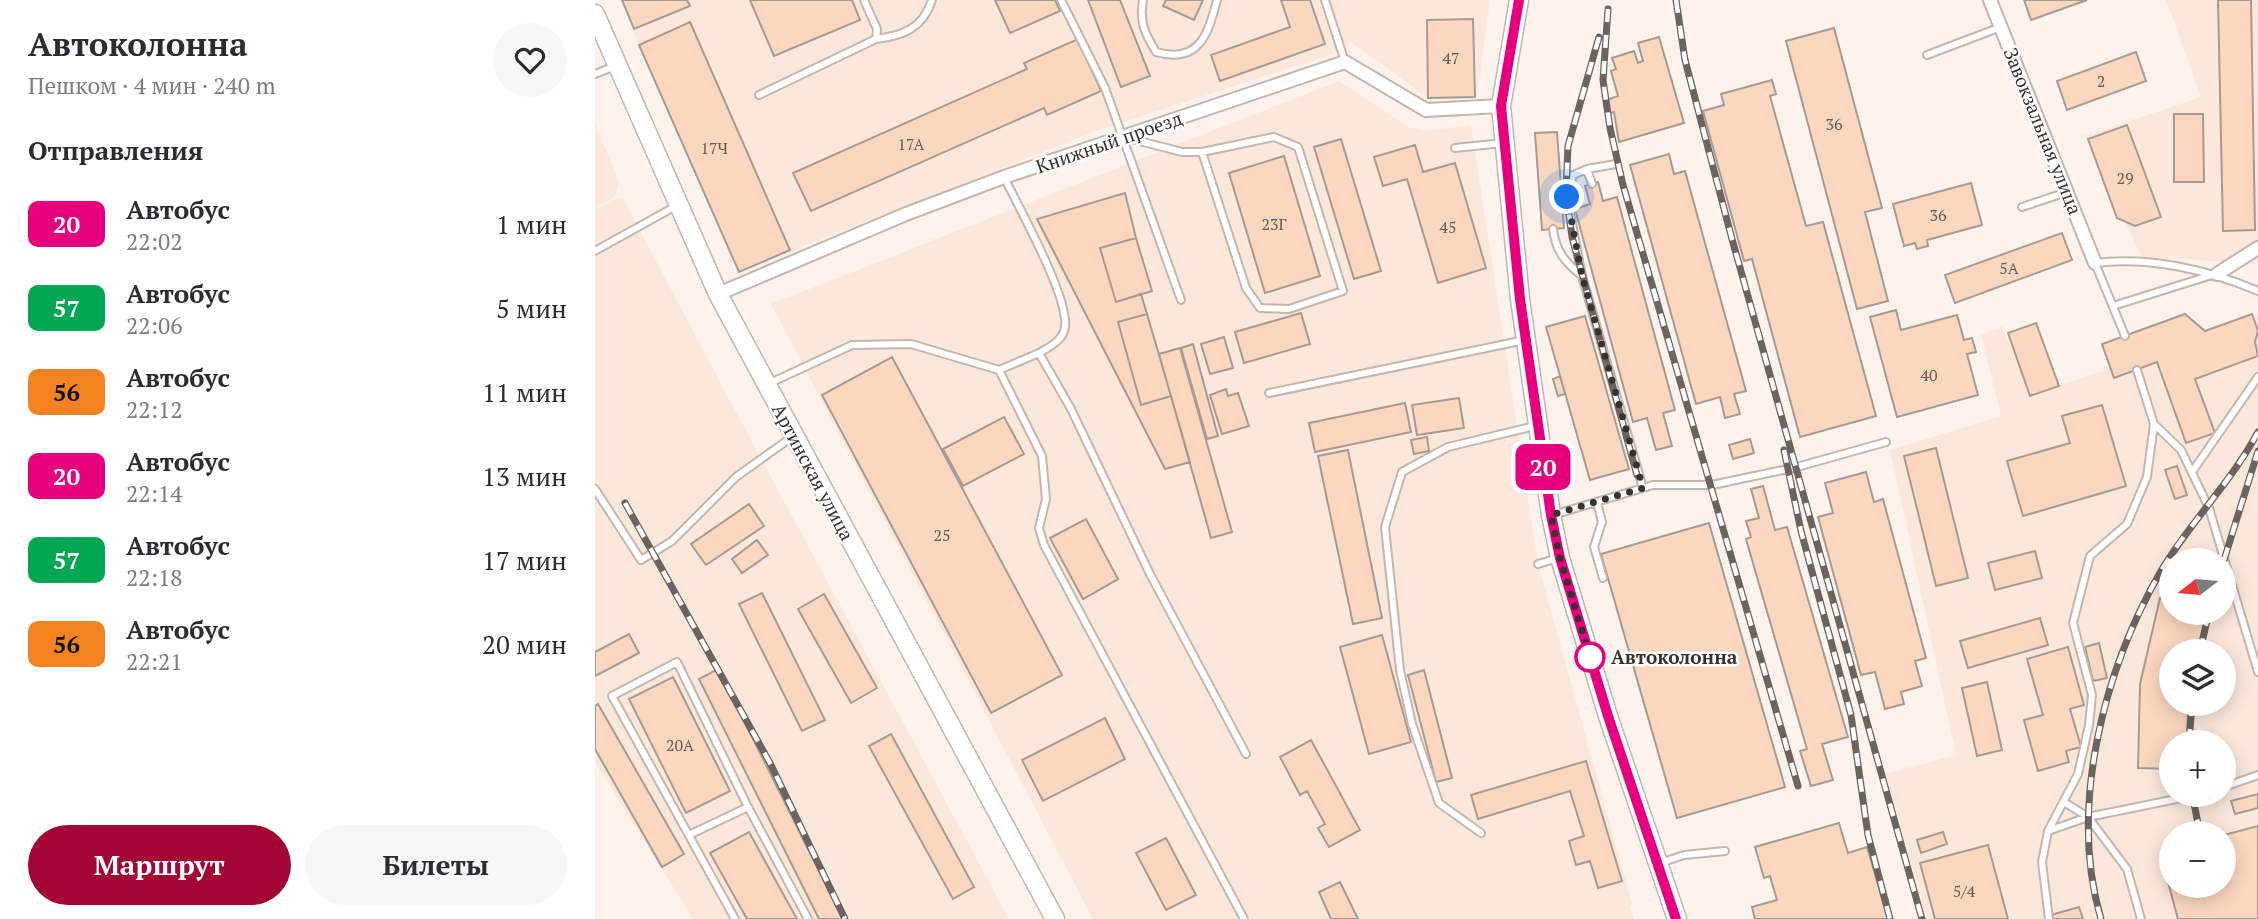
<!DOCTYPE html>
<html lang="ru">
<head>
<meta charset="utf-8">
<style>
  body { margin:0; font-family:"PT Serif",serif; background:#f7f7f7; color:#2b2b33; height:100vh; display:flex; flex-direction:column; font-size:26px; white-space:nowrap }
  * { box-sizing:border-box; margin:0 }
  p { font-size:23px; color:#7c7c81 }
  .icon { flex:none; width:38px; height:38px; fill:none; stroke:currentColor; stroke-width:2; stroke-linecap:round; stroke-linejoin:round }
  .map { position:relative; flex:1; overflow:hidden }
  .drawer { display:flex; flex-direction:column; background:#fff; width:595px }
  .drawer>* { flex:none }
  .badge { padding:0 14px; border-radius:10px; font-size:24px; line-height:46px }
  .needle { width:46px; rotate:254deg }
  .tools { position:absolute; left:1564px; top:548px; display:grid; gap:14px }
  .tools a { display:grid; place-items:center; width:77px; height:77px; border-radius:50%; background:#fff; box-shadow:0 4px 18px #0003; font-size:35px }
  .you { position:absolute; width:35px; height:35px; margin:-18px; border:5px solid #fff; border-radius:50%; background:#1a73e8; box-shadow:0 0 0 10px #1a73e833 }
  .map>.badge { position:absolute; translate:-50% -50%; box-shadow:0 0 0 4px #fff }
  h2 { padding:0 28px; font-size:26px; line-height:63px }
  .round { display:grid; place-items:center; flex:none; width:74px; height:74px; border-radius:37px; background:#f7f7f7 }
  .summary { display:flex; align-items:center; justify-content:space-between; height:119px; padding:0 28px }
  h1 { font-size:33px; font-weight:800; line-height:52px }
  .action { display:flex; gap:14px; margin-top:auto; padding:14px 28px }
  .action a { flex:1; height:80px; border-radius:42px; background:#a40633; color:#fff; font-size:28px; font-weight:800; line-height:80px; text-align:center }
  .action a+a { background:#f7f7f7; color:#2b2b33 }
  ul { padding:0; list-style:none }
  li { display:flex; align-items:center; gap:21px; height:84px; padding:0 28px }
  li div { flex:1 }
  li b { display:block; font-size:26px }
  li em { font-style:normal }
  li .badge { min-width:77px; font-weight:700; text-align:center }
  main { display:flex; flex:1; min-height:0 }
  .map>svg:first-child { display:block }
  .built { fill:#fce8db; fill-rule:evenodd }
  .building { fill:#fbd7c0; stroke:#a79a92; stroke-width:2 }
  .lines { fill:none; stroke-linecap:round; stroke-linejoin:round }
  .lane-casing { stroke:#c3b6ae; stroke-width:10 }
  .street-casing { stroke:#c3b6ae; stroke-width:16 }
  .secondary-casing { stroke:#c3b6ae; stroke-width:21 }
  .lane { stroke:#fff; stroke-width:6 }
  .street { stroke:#fff; stroke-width:12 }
  .secondary { stroke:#fff; stroke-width:18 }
  .rail-casing { stroke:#6a635e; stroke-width:7 }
  .rail { stroke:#fff; stroke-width:4.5; stroke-dasharray:13; stroke-linecap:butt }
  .line-casing { stroke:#fff; stroke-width:16 }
  .line { stroke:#e6007e; stroke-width:10 }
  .walk { stroke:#37322e; stroke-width:7; stroke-dasharray:0 12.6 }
  .stop-dot { fill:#fff; stroke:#e6007e; stroke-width:3.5 }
  .labels { text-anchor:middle; stroke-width:5; stroke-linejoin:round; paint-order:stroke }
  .number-label { font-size:16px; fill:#685b52 }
  .street-label { font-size:19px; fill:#37322e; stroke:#fff }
  .stop-label { font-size:19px; font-weight:bold; fill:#37322e; stroke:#fff; text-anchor:start }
</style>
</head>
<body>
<main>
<section class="drawer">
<div class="summary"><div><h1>Автоколонна</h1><p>Пешком · 4 мин · 240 m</p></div><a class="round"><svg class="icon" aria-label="heart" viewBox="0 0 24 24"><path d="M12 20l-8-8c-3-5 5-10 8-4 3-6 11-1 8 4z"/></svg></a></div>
<h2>Отправления</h2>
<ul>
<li><span class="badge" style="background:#e6007e;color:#fff">20</span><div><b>Автобус</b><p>22:02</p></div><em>1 мин</em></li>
<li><span class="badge" style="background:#00a651;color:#fff">57</span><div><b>Автобус</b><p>22:06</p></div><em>5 мин</em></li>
<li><span class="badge" style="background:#f58220;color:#111">56</span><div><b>Автобус</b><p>22:12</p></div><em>11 мин</em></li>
<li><span class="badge" style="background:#e6007e;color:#fff">20</span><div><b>Автобус</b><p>22:14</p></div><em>13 мин</em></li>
<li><span class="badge" style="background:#00a651;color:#fff">57</span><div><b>Автобус</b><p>22:18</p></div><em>17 мин</em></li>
<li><span class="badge" style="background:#f58220;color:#111">56</span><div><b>Автобус</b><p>22:21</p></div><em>20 мин</em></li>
</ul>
<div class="action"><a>Маршрут</a><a>Билеты</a></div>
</section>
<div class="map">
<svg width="1663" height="919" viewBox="0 0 1663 919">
  <rect width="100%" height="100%" fill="#fef3ec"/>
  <path class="built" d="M27,0h868l-13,96 -49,2 -77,-56 -17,12 -13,-37 12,37 -237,77 -357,141 -100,-227z
    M1571,0h92v263l-116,-5 -57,-122 116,-39z
    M744,81l69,46 17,4 46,-6 67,439 95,342 -3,1 4,12h-541l-322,-615z
    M0,124l24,57 -4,16 -20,12z
    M28,198l98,186 288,535h-316l-98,-157v-552l17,-10z
    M1590,314l20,17 53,-16v604h-331l-41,-145 70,-19 -66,-305 111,-34 -20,-81 21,-9 28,70 80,-28 -8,-24zM1577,560h52v52h-52zM1577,651h52v53h-52zM1577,742h52v52h-52zM1577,833h52v53h-52z"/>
  <path class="building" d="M27,0h65l3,6 -56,23z
    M155,0h102l8,20 -86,36z
    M400,0h60l5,11 -50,22z
    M493,0h32l30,76 -29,11z
    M571,0h37l-9,20 -31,-14z
    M686,0h29l15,44 -105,37 -9,-26 79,-28z
    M1429,0h63l-56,20z
    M1623,0h33l4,230 -32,1z
    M878,19l2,78 -47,1 -1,-78z
    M95,22l100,228 -51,22 -100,-227z
    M1239,28l48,180 -17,4 23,89 -31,8 -71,-268z
    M1064,37l25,86 -65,19 -5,-30 -4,1 -3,-13 11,-4 -7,-25 5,-2 -4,-11 22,-7 4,12 5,-2 -5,-18z
    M483,39l23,52 -54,24 -3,-7 -233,103 -18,-38 234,-104 -3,-6z
    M1541,52l10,29 -79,29 -10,-29z
    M1177,80l4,14 -6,2 36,130 17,-4 53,194 -76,21 -48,-178 -8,2 -41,-150 21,-6 -3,-11z
    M1579,114h29l1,68h-30z
    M1532,125l34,92 -26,9 -18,-8 -29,-79z
    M962,132l7,96 -22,2 -7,-97z
    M746,139l40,132 -27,8 -40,-132z
    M820,145l8,27 32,-9 31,105 -48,15 -31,-104 -24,7 -9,-29z
    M1074,154l5,20 11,-3 61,220 -12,3 6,20 -15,4 -5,-21 -24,7 -66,-239z
    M689,156l36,120 -55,17 -36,-120z
    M1003,182l5,19 14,-4 58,213 -12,3 9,33 -16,4 -9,-32 -14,4 -58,-213 15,-5 -5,-18z
    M1376,183l11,42 -55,15 1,6 -11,3 -2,-6 -11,3 -11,-42z
    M530,193l11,45 -36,10 16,54 25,-8 6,20 -29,8 23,83 30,-9 19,66 -25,7 -128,-250z
    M1467,233l10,27 -117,43 -10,-28z
    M541,238l16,53 -36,11 -16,-54z
    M1301,310l5,20 56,-15 7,25 8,-2 4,14 -9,2 11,41 -81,22 -27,-100z
    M706,313l9,31 -66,19 -9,-31z
    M552,314l24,82 -30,9 -23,-83z
    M1590,314l20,17 47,-17 6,17 -3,11 3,14 -63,23 20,54 -29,10 -29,-81 -43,16 -12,-34z
    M990,316l44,153 -39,11 -44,-153z
    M1441,323l23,63 -29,10 -22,-63z
    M629,337l9,31 -23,6 -9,-30z
    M598,344l25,92 -11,3 -26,-91z
    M585,348l52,184 -21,6 -52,-184z
    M297,357l170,318 -71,38 -169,-318z
    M965,376l5,18 -7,2 -5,-17z
    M631,389l2,7 10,-3 11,33 -27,8 -12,-39z
    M864,398l5,30 -47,7 -5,-30z
    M810,403l6,29 -96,20 -6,-29z
    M1507,405l24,81 -103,30 -16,-55 63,-18 -8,-27z
    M409,417l20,37 -61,32 -20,-37z
    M832,437l2,14 -15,3 -3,-14z
    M1155,439l4,14 -21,6 -4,-14z
    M1341,448l32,130 -32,8 -32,-130z
    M753,450l34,168 -29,6 -35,-168z
    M1582,466l10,29 -12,4 -10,-29z
    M1271,472l8,30 9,-3 43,159 -11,3 7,25 -21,6 3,12 -19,5 -10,-37 -14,3 -43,-158 15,-4 -8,-30z
    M1168,486l12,44 12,-3 61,210 -26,7 11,36 -22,6 -11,-35 7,-2 -61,-210 5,-2 -5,-16 13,-3 -8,-29z
    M154,504l15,22 -58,39 -15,-21z
    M491,519l32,60 -35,20 -33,-61z
    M1114,523l76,264 -108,31 -76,-264z
    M162,540l11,15 -26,18 -10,-14z
    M1440,551l7,27 -47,12 -7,-27z
    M167,593l63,127 -23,11 -63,-127z
    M229,594l53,94 -26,15 -53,-94z
    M1565,598l12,3v11h35l-9,39h-26v53h16l-1,38h-15v27l-34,-1 2,-84z
    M1445,618l8,27 -80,23 -8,-27z
    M34,634l10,19 -44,23v-24z
    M787,635l29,107 -42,12 -29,-107z
    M1504,643l8,35 -14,3 -8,-34z
    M1473,647l16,58 -14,4 11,38 -15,4 3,11 -31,9 -14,-51 19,-5 -16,-56z
    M123,669l125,250h-24l-120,-240z
    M829,670l28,108 -16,4 -28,-107z
    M78,677l57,114 -44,22 -57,-114z
    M1392,682l15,68 -25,6 -15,-68z
    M3,704l86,150 -22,13 -67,-118v-43z
    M510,718l20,41 -82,42 -21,-41z
    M296,734l83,153 -21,12 -84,-153z
    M716,740l49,90 -31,17 -11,-19 7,-4 -18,-33 -7,4 -20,-38z
    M991,761l36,120 -24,7 -8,-27 -14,4 -7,-24 15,-5 -14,-45 -92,28 -7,-24z
    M1663,794v14l-23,6 -4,-13z
    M1244,823l9,30 19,-6 21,72h-133l-3,-12 25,-7 -7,-24 -6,2 -9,-31z
    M1663,826v93h-80l-12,-44 6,-2v13h52v-51z
    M154,832l48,87h-50l-37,-66z
    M1348,832l4,12 -26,9 -4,-13z
    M571,838l30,57 -30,15 -30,-57z
    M1393,845l20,74h-73l-15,-56z
    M745,882l18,37h-27l-12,-27z
    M1484,907l4,12h-31l-1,-4z"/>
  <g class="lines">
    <defs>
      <path id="lane" d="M466,0l44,88 76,212
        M548,0c-4,22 2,34 13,52 43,12 52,-17 61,-52
        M730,0l20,62
        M281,39c27,-3 47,-11 56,-39
        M1332,55l74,-28
        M0,74l20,-8
        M164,95l117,-56 1,-10 -13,-29
        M533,138l54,14h20l72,-15 24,10 45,144 -54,18 -29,-1 -14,-20 -44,-136
        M860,148l48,-5
        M1021,164l-29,5 -14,6 -6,22 15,79 61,212
        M992,169l5,15
        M409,177c15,31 65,120 61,150 -2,14 -16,20 -26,26
        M1427,207l45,-15
        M958,229c3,23 12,33 29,47
        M0,251l81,-45
        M1518,306l102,-32
        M1530,336l-30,-73c54,-7 114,7 163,28
        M404,370l40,-17 32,56 79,165 96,180
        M1542,370l17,54 27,26 28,58 49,164
        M173,384l84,-39 59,-1 88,26 43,86 4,43 -7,29 5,17 200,374
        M674,393l256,-53
        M1597,472l66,-95
        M0,489l46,71 31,-19 64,-64 56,-40
        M1002,502l5,20 -8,25 9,31
        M958,515l100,-30h59l85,-18 89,-25
        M943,564l20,-6
        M1629,787l34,-12
        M1469,802l24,15 39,52 14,50
        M153,807l60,112
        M1453,831l40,-14 113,-23
        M886,833l-42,-30 -27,-79 -12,-54 -15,-143 17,-55 46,-25 87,-21
        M94,835l59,-28 -71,-145 -65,34 123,223
        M1065,863l24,-8 41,-4
        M1454,919l-7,-57 6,-31 30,-57 11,-49 3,-30 -19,-72 17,-67 37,-32 20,-47 7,-53"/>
      <path id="street" d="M1395,0l105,263
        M1622,274l41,-26
        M123,294l188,-80 98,-37 341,-115 81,48 75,-4"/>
      <path id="secondary" d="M924,0l-18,106 19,193 31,216 9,43 48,158 69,203
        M0,14l123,280 337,625"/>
    </defs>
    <use href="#lane" class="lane-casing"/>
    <use href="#street" class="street-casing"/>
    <use href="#secondary" class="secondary-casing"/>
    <use href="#lane" class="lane"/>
    <use href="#street" class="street"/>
    <use href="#secondary" class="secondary"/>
    <defs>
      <path id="rail" d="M1081,0l9,60 47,179 190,680
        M1013,9l-5,71 7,48 13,57 175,601
        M1004,37l-31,109 -2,46 6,45 65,238
        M1189,450l17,81 50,184 17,120 22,84
        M30,503l145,260 75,156
        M1629,560l34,-109
        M1605,651l9,-39
        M1594,742l3,-38
        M1597,794l8,39
        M1506,919c-33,-112 3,-250 60,-348 28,-48 70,-88 97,-139"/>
    </defs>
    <use href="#rail" class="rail-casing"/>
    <use href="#rail" class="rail"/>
  </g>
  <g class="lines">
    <defs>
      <path id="line" d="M924,0l-18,106 19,193 31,216 9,43 48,158 68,203"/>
    </defs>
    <use href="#line" class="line-casing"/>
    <use href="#line" class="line"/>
    <path class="walk" d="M972,197l15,79 61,212 -92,27 9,43 30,99"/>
  </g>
  <circle class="stop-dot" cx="995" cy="657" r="14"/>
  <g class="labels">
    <g class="number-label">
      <text x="856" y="64">47</text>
      <text x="1506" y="87">2</text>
      <text x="1239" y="130">36</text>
      <text x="316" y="150">17А</text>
      <text x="119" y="154">17Ч</text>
      <text x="1530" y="184">29</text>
      <text x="1343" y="221">36</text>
      <text x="679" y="230">23Г</text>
      <text x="853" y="233">45</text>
      <text x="1414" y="274">5А</text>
      <text x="1334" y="381">40</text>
      <text x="347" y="541">25</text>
      <text x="85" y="751">20А</text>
      <text x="1369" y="897">5/4</text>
    </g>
    <g class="street-label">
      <text transform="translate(1448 131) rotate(68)" y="7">Завокзальная улица</text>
      <text transform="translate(514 142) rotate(-19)" y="7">Книжный проезд</text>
      <text transform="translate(218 472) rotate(62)" y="7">Артинская улица</text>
    </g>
    <g class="stop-label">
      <text x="1016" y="664">Автоколонна</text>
    </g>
  </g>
</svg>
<div class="tools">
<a><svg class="needle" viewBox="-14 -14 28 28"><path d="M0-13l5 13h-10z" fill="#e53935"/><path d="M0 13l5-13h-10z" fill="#7c7c81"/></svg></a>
<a><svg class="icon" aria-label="layers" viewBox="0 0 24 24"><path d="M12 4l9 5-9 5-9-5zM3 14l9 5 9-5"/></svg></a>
<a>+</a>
<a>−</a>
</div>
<div class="you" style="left:972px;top:197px"></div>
<b class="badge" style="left:948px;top:467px;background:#e6007e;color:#fff">20</b>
</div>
</main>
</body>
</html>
